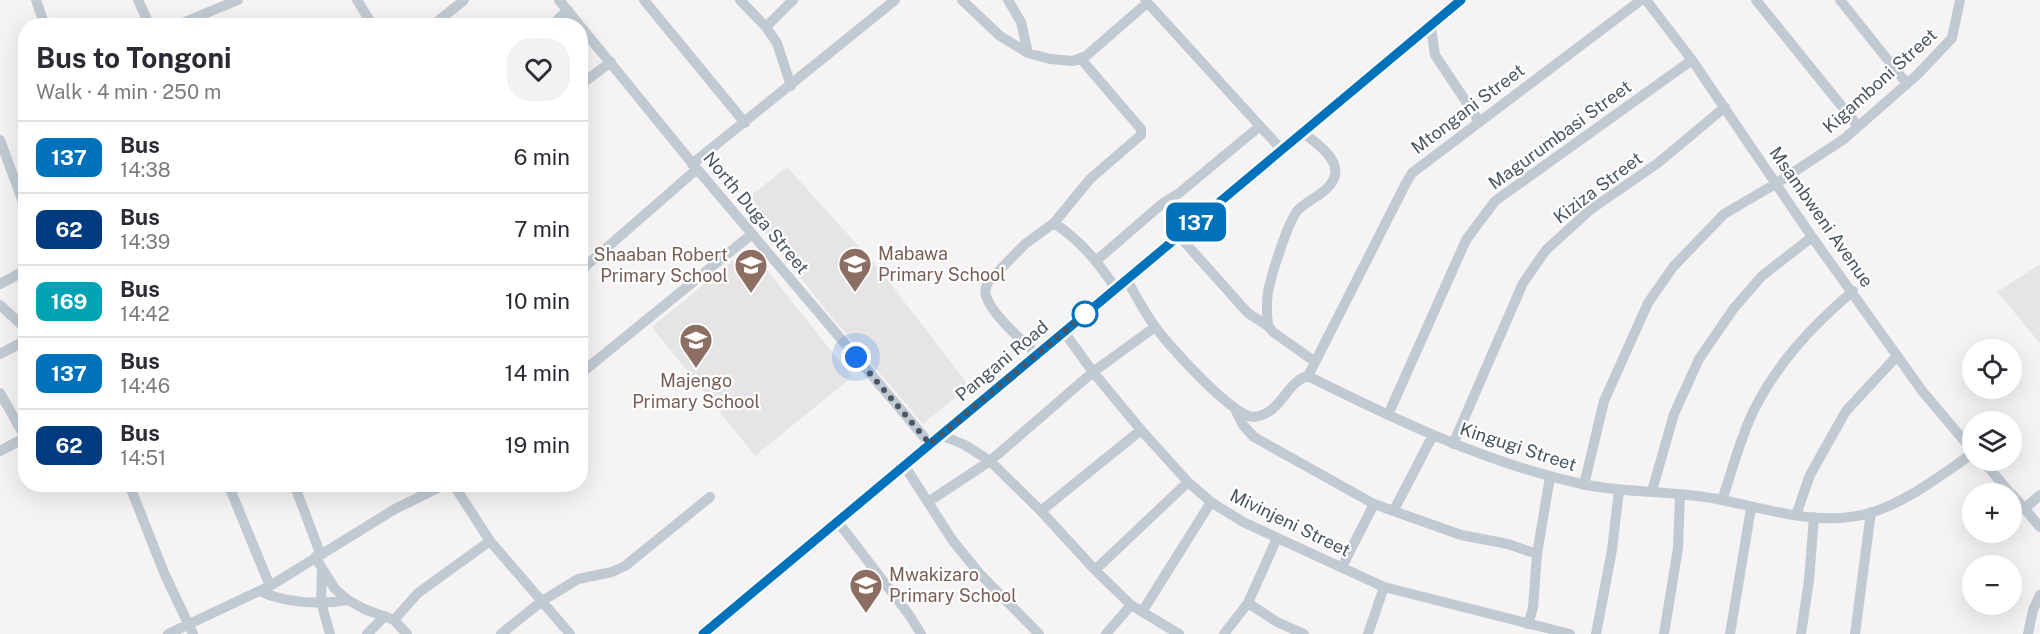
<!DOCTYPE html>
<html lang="en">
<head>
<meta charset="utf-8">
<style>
  body { margin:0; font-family:"Public Sans",sans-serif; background:#f2f2f3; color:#2b2b33; height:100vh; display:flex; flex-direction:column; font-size:22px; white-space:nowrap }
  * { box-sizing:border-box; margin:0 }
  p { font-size:20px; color:#7c7c81 }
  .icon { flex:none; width:33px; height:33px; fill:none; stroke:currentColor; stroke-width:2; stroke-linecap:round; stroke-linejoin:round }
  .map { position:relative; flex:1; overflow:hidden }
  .panel { position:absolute; left:18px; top:18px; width:570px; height:474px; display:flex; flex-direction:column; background:#fff; border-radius:24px; box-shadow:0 6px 24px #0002 }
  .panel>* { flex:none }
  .badge { padding:0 12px; border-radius:9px; font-size:21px; line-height:39px }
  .controls { position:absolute; left:1962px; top:339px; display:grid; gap:12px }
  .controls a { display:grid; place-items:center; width:60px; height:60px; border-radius:50%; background:#fff; box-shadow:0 6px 24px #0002; font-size:30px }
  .you { position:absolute; width:30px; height:30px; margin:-15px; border:4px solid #fff; border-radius:50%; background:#1a73e8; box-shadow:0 0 0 9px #1a73e833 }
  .map>.badge { position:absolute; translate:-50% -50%; box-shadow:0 0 0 3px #fff }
  .round { display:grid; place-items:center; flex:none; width:63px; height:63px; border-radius:24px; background:#f2f2f3 }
  .overview { display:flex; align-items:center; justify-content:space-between; height:102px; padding:0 18px }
  h1 { font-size:28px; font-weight:700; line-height:45px }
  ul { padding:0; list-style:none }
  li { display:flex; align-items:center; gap:18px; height:72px; padding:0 18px; border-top:2px solid #e1e1e2 }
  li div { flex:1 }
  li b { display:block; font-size:22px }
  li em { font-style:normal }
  li .badge { min-width:66px; font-weight:700; text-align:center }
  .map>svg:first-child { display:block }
  .education { fill:#e6e4e5 }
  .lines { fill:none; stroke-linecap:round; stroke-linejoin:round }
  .street { stroke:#c1cad2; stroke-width:10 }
  .secondary { stroke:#c1cbd6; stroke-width:14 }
  .line-casing { stroke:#fff; stroke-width:14 }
  .line { stroke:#0072bc; stroke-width:9 }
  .walk { stroke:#4a5661; stroke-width:6; stroke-dasharray:0 10.8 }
  .stop-dot { fill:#fff; stroke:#0072bc; stroke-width:3 }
  .labels { text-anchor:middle; stroke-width:4.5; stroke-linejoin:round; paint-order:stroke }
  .street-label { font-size:18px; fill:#4a5661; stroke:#fff }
  .education-label { font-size:18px; fill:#785e54; stroke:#fff; text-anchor:start }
</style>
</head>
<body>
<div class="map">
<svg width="2040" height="634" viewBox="0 0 2040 634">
  <rect width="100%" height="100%" fill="#f5f3f3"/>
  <path class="education" d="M787,167l93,103 89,116 -46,38 -92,-108 -90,-113z
    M749,247l103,130 -97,79 -103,-129z
    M2040,264v79l-43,-51z"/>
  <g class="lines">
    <path class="street" d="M36,0l9,26
      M138,0l12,26
      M357,0l16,26
      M559,0l138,169 233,275
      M644,0l101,123
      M740,0l26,27 11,16 14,43
      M962,0l38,36 28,17 22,6 23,2 13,-5 61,-53
      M1008,0l13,22 7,31
      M1145,0l137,150
      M1646,0l46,60 120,177 111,155 49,58
      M1756,0l101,125
      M1840,0l67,84
      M175,26l63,-26
      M432,26l32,-26
      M551,26l17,-16
      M766,27l27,-27
      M1431,27l4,28 44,66
      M580,85l31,-23
      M0,140l26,70
      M692,164l203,-164
      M1054,223c27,18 44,39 62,66
      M1179,236l68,76c9,8 20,10 26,20l41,29
      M1097,260l66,-57 15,-9 82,-68
      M580,271l117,-102
      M1127,280c9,16 18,33 29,48 13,18 78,90 98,89 28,-3 32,-36 54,-41 88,44 178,87 274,108 46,10 94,6 140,16 48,10 100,27 148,13 37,-11 71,-38 102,-59
      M0,284l26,-14
      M0,305l26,24
      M1268,325c-1,-10 -2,-22 0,-33 3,-16 20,-71 30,-82 11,-11 34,-19 37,-35 4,-17 -21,-34 -32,-42
      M1064,332l29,40 48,58 47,52 23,20 32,20 141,65 186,47
      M0,354l26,-14
      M1037,355c-15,-15 -45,-40 -51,-59 -2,-6 0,-9 2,-14l37,-38 29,-21 36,-44 51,-44v-6l-60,-70
      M580,374l172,-140
      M1308,376l97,-191 7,-12 229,-173
      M0,393l25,44
      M1236,411l7,14 11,12 120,67 87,31 47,9 29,10
      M1388,415l78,-175 29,-39 197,-141
      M941,435l24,10 25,16 51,50 54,59 36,35 48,29
      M1453,444l70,-161 23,-33 44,-40 68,-47 67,-56
      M0,451l26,-14
      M1982,460l29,34
      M904,465l49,76 26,32 60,61
      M129,484l36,91 28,59
      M228,484l42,102
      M294,484l26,69
      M453,484l37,57 80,93
      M1584,485l20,-84 44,-98 25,-36 51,-53 53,-31 67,-44 74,-65 34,-36 8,-38
      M1652,491l22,-77 25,-55 35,-51 28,-32 50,-39
      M2012,494l28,33
      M1722,500c10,-29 18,-61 31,-88 24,-49 59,-86 100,-121
      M928,502l62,-41 103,-89 62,-45
      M2024,509l16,-14
      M1394,510l39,-75
      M1041,511l100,-81
      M1796,515l14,-40 36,-64 51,-55
      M838,522l72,94 11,18
      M315,557l20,32 13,11 16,9 30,11 13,14
      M1342,567l32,-63
      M322,570l-1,32 9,32
      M1095,570l93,-88
      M259,591c26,12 61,14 89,9
      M1248,603l29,19 27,12
      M1142,612l69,-110
      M394,620l24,-27 72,-52
      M1528,624l5,-16 4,-54 13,-77
      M168,634l102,-48 125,-77 51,-25
      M367,634l18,-18
      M501,634l41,-33 36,-22 34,-7 13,-6 85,-69
      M1106,634l25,-29
      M1224,634l24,-31 29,-65
      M1368,634l16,-47
      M1596,634l16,-84 7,-60
      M1664,634l14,-86 2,-53
      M1730,634l21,-126
      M1801,634l8,-54 5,-63
      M1855,634l16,-122
      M2028,634l5,-24 7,-15"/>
    <path class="secondary" d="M703,634l758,-634"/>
  </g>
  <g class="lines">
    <defs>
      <path id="line" d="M703,634l758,-634"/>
    </defs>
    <use href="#line" class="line-casing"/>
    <use href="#line" class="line"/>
    <path class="walk" d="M856,357l74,87 155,-130"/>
  </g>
  <defs>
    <symbol id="school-pin" viewBox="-11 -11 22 30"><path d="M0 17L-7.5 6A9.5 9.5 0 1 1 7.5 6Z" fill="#8d6e63" stroke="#fff"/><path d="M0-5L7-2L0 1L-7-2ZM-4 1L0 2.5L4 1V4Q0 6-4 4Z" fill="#fff"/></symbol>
  </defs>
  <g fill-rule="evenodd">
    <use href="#school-pin" x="836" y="245" width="38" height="52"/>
    <use href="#school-pin" x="732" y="246" width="38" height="52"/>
    <use href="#school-pin" x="677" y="321" width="38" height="52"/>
    <use href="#school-pin" x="847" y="566" width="38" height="52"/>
  </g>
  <circle class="stop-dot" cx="1085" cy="314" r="12"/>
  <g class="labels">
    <g class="street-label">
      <text transform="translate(1880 81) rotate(-42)" y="6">Kigamboni Street</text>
      <text transform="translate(1468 109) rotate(-37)" y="6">Mtongani Street</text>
      <text transform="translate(1560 135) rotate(-36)" y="6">Magurumbasi Street</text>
      <text transform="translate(1598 188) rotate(-37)" y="6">Kiziza Street</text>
      <text transform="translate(756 213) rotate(50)" y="6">North Duga Street</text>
      <text transform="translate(1821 217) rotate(55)" y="6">Msambweni Avenue</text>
      <text transform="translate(1002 361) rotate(-40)" y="6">Pangani Road</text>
      <text transform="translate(1518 447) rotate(18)" y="6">Kingugi Street</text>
      <text transform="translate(1290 523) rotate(26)" y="6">Mivinjeni Street</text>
    </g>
    <g class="education-label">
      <text x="878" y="260">Mabawa<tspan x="878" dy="21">Primary School</tspan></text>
      <text x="728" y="261" text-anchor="end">Shaaban Robert<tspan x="728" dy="21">Primary School</tspan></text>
      <text x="696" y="387" text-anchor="middle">Majengo<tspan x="696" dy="21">Primary School</tspan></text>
      <text x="889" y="581">Mwakizaro<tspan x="889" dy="21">Primary School</tspan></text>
    </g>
  </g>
</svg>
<div class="controls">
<a><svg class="icon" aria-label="locate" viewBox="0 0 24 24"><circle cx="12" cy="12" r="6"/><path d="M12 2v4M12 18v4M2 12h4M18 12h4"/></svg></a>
<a><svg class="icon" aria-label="layers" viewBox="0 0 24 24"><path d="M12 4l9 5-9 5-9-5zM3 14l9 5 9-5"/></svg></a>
<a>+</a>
<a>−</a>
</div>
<div class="you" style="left:856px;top:357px"></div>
<b class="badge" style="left:1196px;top:222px;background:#0072bc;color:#fff">137</b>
<section class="panel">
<div class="overview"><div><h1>Bus to Tongoni</h1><p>Walk · 4 min · 250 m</p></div><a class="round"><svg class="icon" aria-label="heart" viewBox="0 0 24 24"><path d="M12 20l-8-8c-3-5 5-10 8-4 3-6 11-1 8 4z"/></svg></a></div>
<ul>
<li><span class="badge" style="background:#0072bc;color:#fff">137</span><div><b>Bus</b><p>14:38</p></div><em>6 min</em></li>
<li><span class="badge" style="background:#003b80;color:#fff">62</span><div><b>Bus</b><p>14:39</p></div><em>7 min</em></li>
<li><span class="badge" style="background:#00a3b4;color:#fff">169</span><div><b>Bus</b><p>14:42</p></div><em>10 min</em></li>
<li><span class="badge" style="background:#0072bc;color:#fff">137</span><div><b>Bus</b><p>14:46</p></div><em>14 min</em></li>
<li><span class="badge" style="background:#003b80;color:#fff">62</span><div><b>Bus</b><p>14:51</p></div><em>19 min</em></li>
</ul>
</section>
</div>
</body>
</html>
